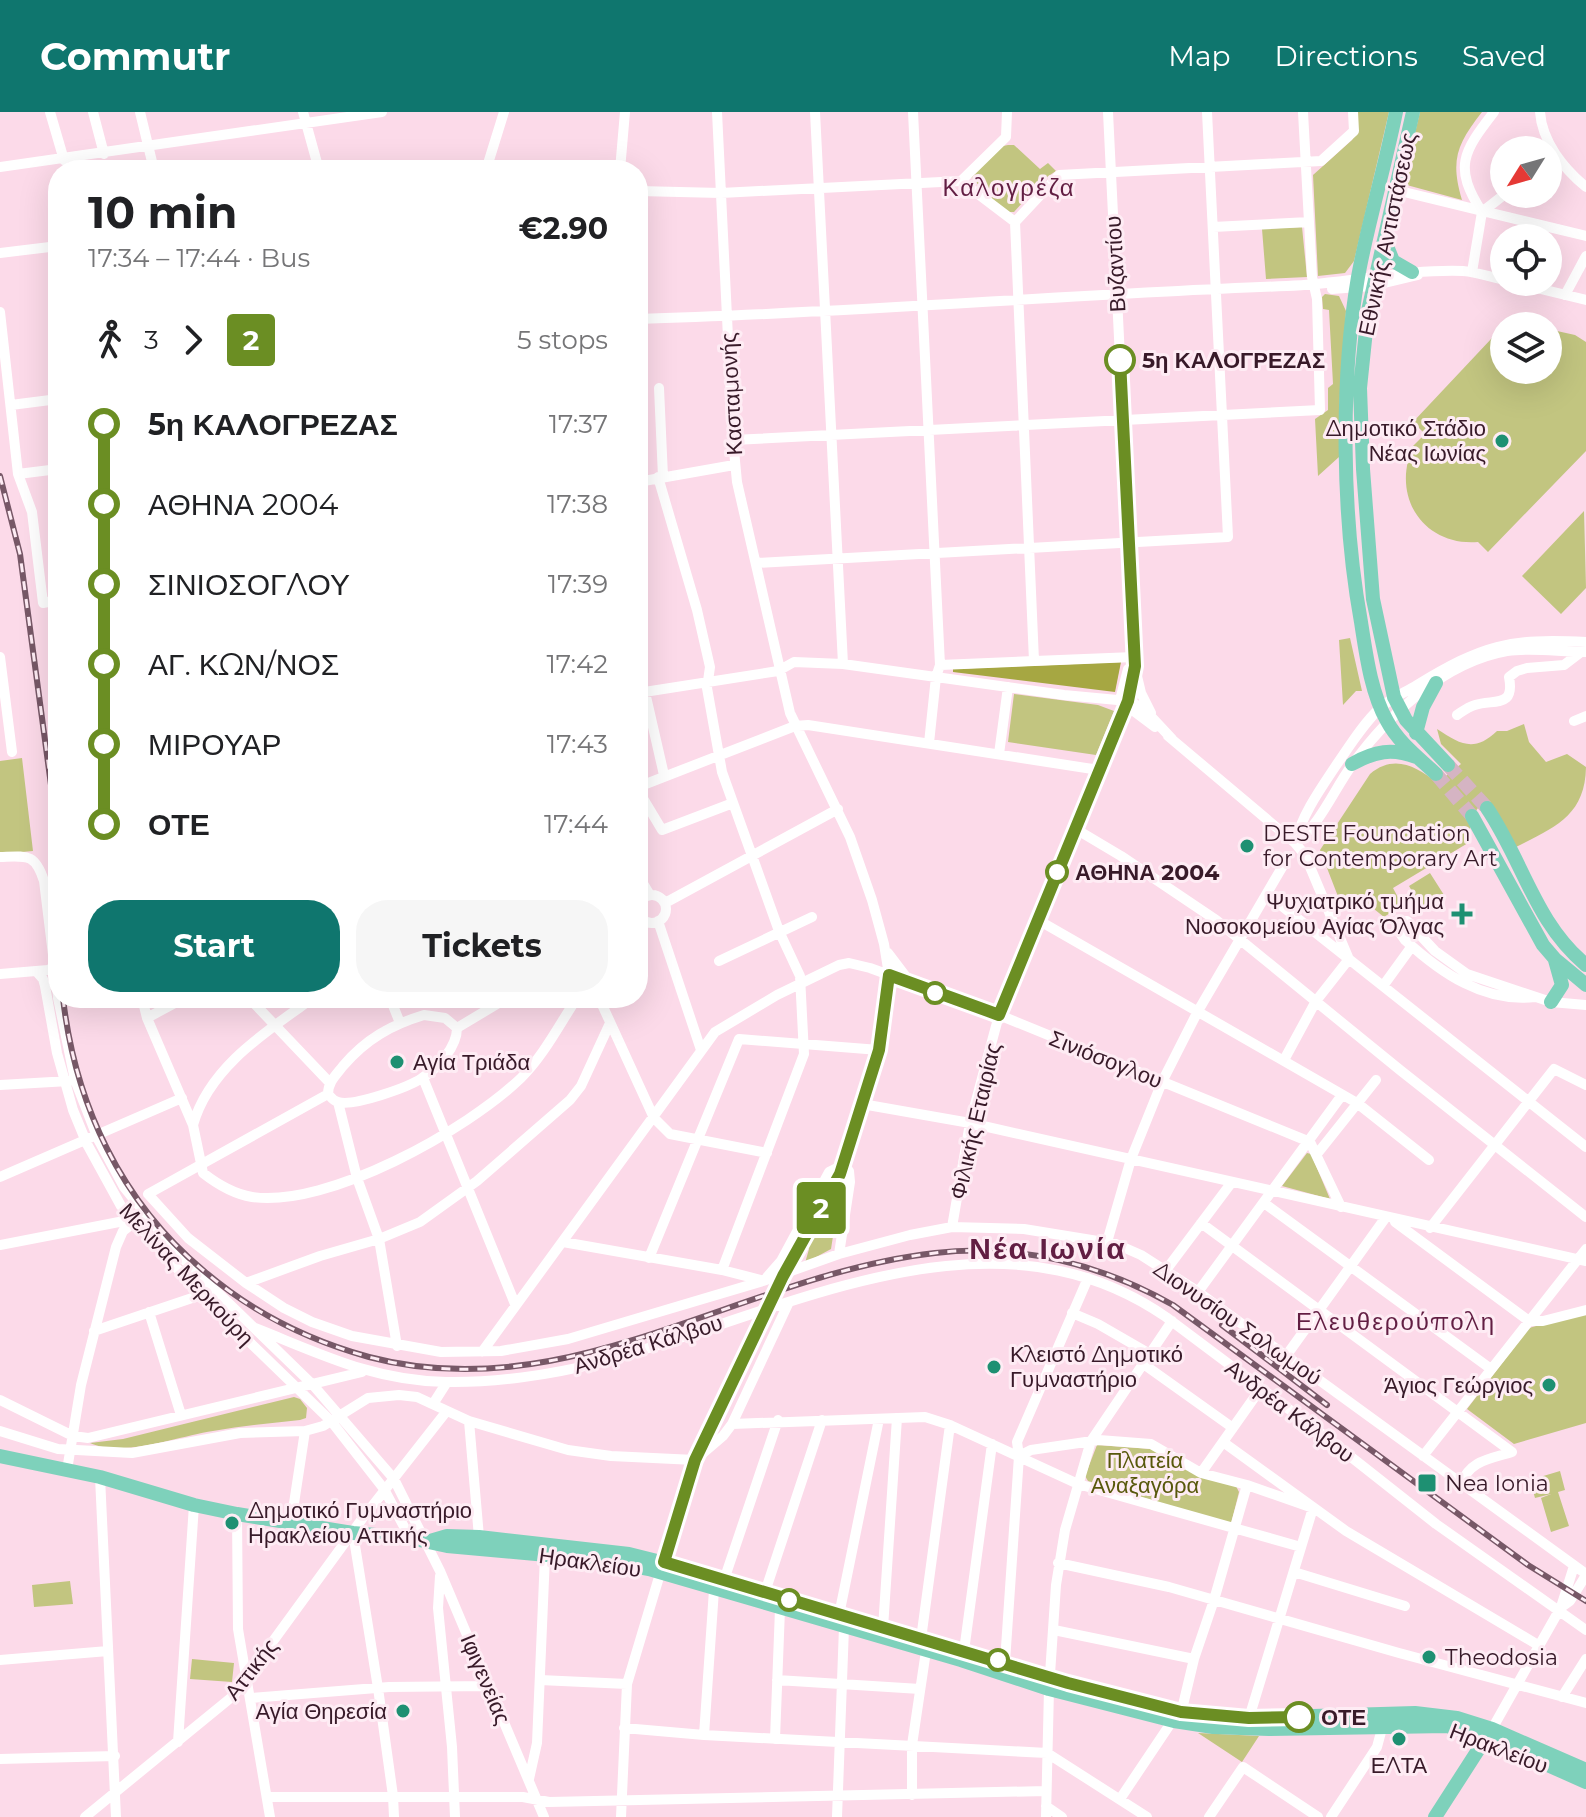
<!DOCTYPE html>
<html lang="en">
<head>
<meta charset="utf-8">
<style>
  body { margin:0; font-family:Montserrat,sans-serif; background:#f6f6f6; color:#202124; height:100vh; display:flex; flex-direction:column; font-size:30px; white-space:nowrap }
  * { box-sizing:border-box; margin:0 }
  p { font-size:26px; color:#757577 }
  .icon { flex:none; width:44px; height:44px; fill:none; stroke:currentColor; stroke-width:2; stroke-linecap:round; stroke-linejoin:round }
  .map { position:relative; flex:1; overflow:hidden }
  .panel { position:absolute; left:48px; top:48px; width:600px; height:848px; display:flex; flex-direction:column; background:#fff; border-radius:32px; box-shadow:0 8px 32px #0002 }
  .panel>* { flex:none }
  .badge { padding:0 16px; border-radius:6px; font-size:28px; line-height:52px }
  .needle { width:52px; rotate:233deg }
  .fabs { position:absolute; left:1490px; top:24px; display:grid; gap:16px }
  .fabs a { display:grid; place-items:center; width:72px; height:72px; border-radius:50%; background:#fff; box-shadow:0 8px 32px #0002; font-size:40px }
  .map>.badge { position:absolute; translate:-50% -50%; box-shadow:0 0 0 4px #fff }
  .legs { display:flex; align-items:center; gap:12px; height:88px; padding:0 40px; font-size:26px }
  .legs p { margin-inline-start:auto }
  .overview { display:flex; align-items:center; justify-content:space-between; height:136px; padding:0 40px }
  h1 { font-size:44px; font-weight:700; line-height:60px }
  .primary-button { display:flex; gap:16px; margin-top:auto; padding:16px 40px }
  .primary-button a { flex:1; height:92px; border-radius:32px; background:#0f766e; color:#fff; font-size:32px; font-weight:700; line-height:92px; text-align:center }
  .primary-button a+a { background:#f6f6f6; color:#202124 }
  ul { padding:0 40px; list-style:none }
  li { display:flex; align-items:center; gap:28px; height:80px; font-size:30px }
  li i { display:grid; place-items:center; width:12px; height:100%; margin:0 10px; background:currentColor }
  li i::after { content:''; width:20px; height:20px; margin:-10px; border:6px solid; border-radius:50%; background:#fff }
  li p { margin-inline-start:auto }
  li:first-child i { background:linear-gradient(#0000 50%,currentColor 0) }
  li:last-child i { background:linear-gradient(currentColor 50%,#0000 0) }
  header { display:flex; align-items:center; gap:48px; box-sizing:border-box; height:112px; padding:0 40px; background:#0f766e; color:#fff }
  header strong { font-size:38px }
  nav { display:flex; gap:44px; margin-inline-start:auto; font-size:28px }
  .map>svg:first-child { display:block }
  .green { fill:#c2c580 }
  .forest { fill:#a6a742 }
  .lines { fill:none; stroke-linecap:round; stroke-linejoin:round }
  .major-tunnel { stroke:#d5b4c3; stroke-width:14; stroke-dasharray:14 7; stroke-linecap:butt }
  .minor { stroke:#fff; stroke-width:10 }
  .major { stroke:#7ed1bb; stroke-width:14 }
  .rail-casing { stroke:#775867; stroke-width:6 }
  .rail { stroke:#feecf4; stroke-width:3; stroke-dasharray:9; stroke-linecap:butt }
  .line-1-casing { stroke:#fff; stroke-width:18 }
  .line-1 { stroke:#6b8e23; stroke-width:12 }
  .stop-1-dot { fill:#fff; stroke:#6b8e23; stroke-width:4 }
  .poi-dot { fill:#1e9072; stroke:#feecf4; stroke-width:3 }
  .labels { text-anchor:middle; stroke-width:6; stroke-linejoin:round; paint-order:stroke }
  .street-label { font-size:22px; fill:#381a29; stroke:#feecf4 }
  .stop-label { font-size:22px; font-weight:bold; fill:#381a29; stroke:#feecf4; text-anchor:start }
  .poi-label { font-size:22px; fill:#381a29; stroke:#feecf4; text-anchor:start }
  .park-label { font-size:22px; fill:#58580b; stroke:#feecf4 }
  .neighbourhood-label { font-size:24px; letter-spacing:2px; fill:#621e43; stroke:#feecf4 }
  .district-label { font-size:30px; font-weight:bold; letter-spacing:2px; fill:#621e43; stroke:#feecf4 }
</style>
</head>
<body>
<header>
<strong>Commutr</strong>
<nav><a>Map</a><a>Directions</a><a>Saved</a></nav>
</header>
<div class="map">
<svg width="1586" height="1705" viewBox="0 0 1586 1705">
  <rect width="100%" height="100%" fill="#fcdae9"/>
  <path class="green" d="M1355,0h34l-35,149 -9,12 -27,3 -5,-101 39,-35 3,-5z
    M1420,0h62c-25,32 -32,48 -20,88l-59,-16z
    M1008,33h6l26,24 8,-6 8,8 -12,8 -30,33h-9l-34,-35 32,-31z
    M1302,115l5,50 -41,2 -4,-50z
    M1325,182l14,2 7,15 -7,99v47l-21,19 -3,-57 13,-9v-22l5,-4 -4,-74 -6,-1 -1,-12z
    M1548,217l27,6 11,7v109l-98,101 -10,-10c-48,4 -81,-35 -70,-81l-5,-5 22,-22 -12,-12 79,-84 12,11v21h44z
    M1584,399l2,77 -25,26 -39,-38z
    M1350,526l12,53h-6l-13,14 -4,-65z
    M1014,582l84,11 16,6 -18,44 -88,-13z
    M1524,612l5,18 17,20 21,-8 19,13c-1,49 -31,60 -70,80l-20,-37 -18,-2 -6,8 -4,27 -75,45 9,17 -18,12 -25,-20 -20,2 -19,-49 50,-76c24,-20 46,-8 67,9l24,-19 -20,-20 -4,-15c23,15 37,24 60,2h10z
    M22,646l11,93 -33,3v-93z
    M1430,761l14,22 -22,13 -13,-22z
    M1307,1041l4,1 19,45 -48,-13z
    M841,1073l-10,64 -26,14 4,-14 -2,-2z
    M1586,1200v111l-72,21 -47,-35 62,-81z
    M294,1285l6,2 7,9 -1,10 -6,2c-29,3 -58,6 -87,11 -34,5 -91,27 -123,12l33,-4z
    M1097,1333l55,4 84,37 3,6 -8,32 -143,-43 -3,-5z
    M1560,1359l5,19 -7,2 11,34 -18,6 -10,-34 10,-4 -16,4 -5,-18z
    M70,1469l3,23 -39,3 -2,-22z
    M192,1547l42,4 -2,19 -42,-3z
    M1198,1621l61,3 -17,26z"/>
  <path class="forest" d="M1121,550l-6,30 -162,-20v-3z"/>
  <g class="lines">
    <path class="major-tunnel" d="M1448,653l39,43
      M1436,662l36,42"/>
    <path class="minor" d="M50,0l14,48
      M93,0l11,42
      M140,0l14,58
      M303,0l16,58
      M815,0l28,552
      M913,0l27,553 -4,12 -7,66
      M1540,0c2,30 24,57 46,75
      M0,55l382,-55
      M486,58l18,-58
      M620,58l5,-58
      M961,69l45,-44 1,-25
      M961,69l54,41
      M638,79l83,2 240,-12
      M1404,80l182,44
      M1482,100c-29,-45 -19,-60 12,-100
      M1015,110l19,439
      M1015,110l44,-47 262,-14 33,-30 -1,-19
      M1213,115l96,-5
      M0,141l58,-7
      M1472,160l10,-60 23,-18
      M1512,170l74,18
      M1332,177l40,-3 46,-11
      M1565,183l21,-39
      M0,200l18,162 14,38 11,91 15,-3
      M638,207c217,-6 433,-25 649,-33 59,-2 116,-17 176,-15 13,1 28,6 41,9
      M659,276l4,89
      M11,293l47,-6
      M733,328l587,-30 -3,-111 -5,-22 -9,-165
      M18,362l40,-5
      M658,365l39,133 13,57 -3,21 15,84 57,159 21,45 4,78 -82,216
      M638,370l96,-17
      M756,451l472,-26 -21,-425
      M0,545l12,95
      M940,553l194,-8
      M1136,560l5,21 10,20
      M645,580l19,83
      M638,581l140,-22 16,-9 49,2 221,31 64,6 15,7 29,31
      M1120,588l8,-31
      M1123,591l32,24
      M1457,603c6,-4 11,-8 18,-10 20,-6 40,3 34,-28l8,-6 10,-3 37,-3 17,-13
      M1574,609l12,-5
      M1168,624l127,107 10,12 43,102
      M999,642l9,-67
      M638,675l157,-61 13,-1 291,45
      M638,678l24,40 71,-27
      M1074,716l47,28 95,64 184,150 186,147
      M1295,731c7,-28 24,-52 40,-76 14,-20 27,-42 45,-59 11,-10 24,-15 37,-23 66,-40 91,-47 169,-43
      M1295,731c26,-19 38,-52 57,-78 36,-50 92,-103 155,-114 26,-4 52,1 79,1
      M0,745c27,-1 35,-4 44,24l14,115
      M638,763l12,20
      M1268,783l318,252
      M638 797a14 14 0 1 1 28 0a14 14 0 1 1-28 0Z
      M665,791l173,-94
      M1038,808l319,183 72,57
      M658,809l43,129
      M888,841l22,29
      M719,849l93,-44
      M36,859l7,8 2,7 12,67 16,57 14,34 34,62 80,89 130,126 53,68 26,49
      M0,862l48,-4 6,-3 1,-5
      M1383,874l29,-40
      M1535,885c-51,6 -94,-24 -130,-57l-5,-7 1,-11 6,-1 28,30 32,23 84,28 35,3
      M58,886l17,82 23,59 26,48 53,66 136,132 81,94 46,92 104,246
      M142,886l5,20 46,107 10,48c14,11 31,21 49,24 76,11 215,-67 269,-119 23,-23 38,-53 56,-80
      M249,886l81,85
      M390,886l10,25
      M599,886l55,120 16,16 97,19
      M424,903l21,3 12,10c0,19 -19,40 -35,50 -13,9 -69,29 -84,24 -5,-1 -7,-5 -10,-8 0,-12 8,-19 15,-28 23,-27 48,-41 81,-51z
      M147,906l37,-20
      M457,916l50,-30
      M739,927l140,11
      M1284,948l32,-59 33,-42
      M423,966l92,226
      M0,973l69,-4
      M328,982l-180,100 40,44 58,45 38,25 28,14 40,14 89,16 60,-1 67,-12 195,-58 76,-27 71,-19 42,-8 72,2 92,15 25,11 53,34 392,285
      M338,990l19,76 22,61 18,107
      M862,992l108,19 616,138
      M193,1013c16,-58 74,-94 120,-127
      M1317,1042l59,-74
      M0,1065l182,-79
      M1264,1091l227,166
      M1395,1110l134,99h14l43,-11
      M1201,1111l311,229
      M952,1115l18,-104 29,-108 129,-314 7,-35 -27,-554
      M1430,1116l124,-159 32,16
      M563,1130l159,28 39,10
      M1107,1130l24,-83 31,-77 36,-71 86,-147
      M0,1133l119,-23 14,1
      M649,1146l90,-219
      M1166,1158l66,-88
      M767,1165l14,-16 48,-89 14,-7 6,6 1,11 -11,72
      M246,1171l74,-27 59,-17 41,-17 57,-41 93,-81 11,-14 29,-63
      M1198,1180l144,-197
      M149,1200l32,103
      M1072,1201l26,11 52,30
      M255,1216c66,26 119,53 191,54 47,1 105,-7 151,-19 181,-47 391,-169 569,-46l156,117 114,90 150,106
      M94,1219l107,-36
      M482,1240l233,-320 62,-37 62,-30 10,-2 21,5 129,47 311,127 31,65
      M1286,1244l100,-139
      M1142,1251l91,65
      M0,1288l73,36 15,2 274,-66
      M433,1292l14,-22
      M469,1309l10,116
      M732,1312l193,-7 25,8 128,59 223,63
      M0,1319l58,18 74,4 108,-20 65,-2 18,-5 45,-28 31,-3 18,2 52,24 99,29 43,6 84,4 28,-24 9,-12 57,-122
      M1223,1330l123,89 192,114
      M1019,1344l12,-6 68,-10 52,4 50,29 46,12 66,23 -64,210
      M1423,1344l163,-207
      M67,1358l14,-85 35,-138 7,-16 13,-10
      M1201,1361l60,-85
      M100,1365l16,340
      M1461,1372c9,-24 29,-25 51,-32
      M237,1402l1,115 32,188
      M291,1411l14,-92
      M353,1421l25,155 15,108 1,21
      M1058,1451l111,24 230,66 187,50
      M1294,1460l111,34
      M440,1464l-2,32 14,139 3,70
      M724,1468l54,-160
      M765,1480l57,-172
      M1563,1494l7,-5 16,-26
      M839,1503l40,-196
      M883,1516l14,-210
      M1054,1518l140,29
      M921,1527l29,-214
      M964,1539l28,-207
      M0,1548l108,-9
      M1005,1550l14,-206 -2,-14 71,-164
      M540,1568l87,4
      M777,1568l143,9
      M1562,1585l24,-38
      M251,1586l138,-11 100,-1
      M624,1616l80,7 343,18 100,64
      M1492,1617l69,-122 13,-41
      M704,1623l10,-145
      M775,1627l5,-130
      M178,1630l16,-237
      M0,1647l115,-3
      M529,1667l8,-36 8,-187
      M912,1683v-50l14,-94
      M267,1685h256l26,5 497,-11
      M1120,1687l63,-94 11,-46 20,-59 33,-115
      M1046,1694l16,11
      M85,1705l148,-121 129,-177 84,-107
      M621,1705l6,-133 65,-217 91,-191 57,-102 39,-124 10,-75 -5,-31 -12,-44 -22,-63 -60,-124 -53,-231 -4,-42 -16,-328
      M837,1705l7,-190
      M1046,1705l3,-128 7,-104 9,-55 26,-89 81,-120
      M1209,1705l34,-50 75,50
      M1331,1705l46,-70 7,-26"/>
    <path class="major" d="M1396,0c-11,55 -28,110 -38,165 -18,105 -16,240 3,345 5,32 10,71 26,99 11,21 32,37 49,53
      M1413,0l-45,199 -8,77 3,81 10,130 21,98 12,23 42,45
      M1385,129l8,20 19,11
      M1416,621l7,-26 13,-24
      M1352,652c23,-13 40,-16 64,-7
      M1487,696c36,53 48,115 99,157
      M1472,704l71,129 12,14 31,26
      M1551,890l11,-17 -7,-25
      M0,1344l100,21 94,28 43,9 116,19 57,5 37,8 154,14 48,9 312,91 88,29 125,32 39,6 56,2 178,-3 35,10 104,46
      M430,1429l17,-5 32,1 150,17 48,12 211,64
      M958,1537l110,34 132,32 49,3 166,-5 42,5 35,11 94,41
      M1435,1705l56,-87"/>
    <defs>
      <path id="rail" d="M0,364l20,78 31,231
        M63,886c12,106 58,204 141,273 49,42 103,69 165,86 201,53 372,-82 566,-104 83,-10 166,11 238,52l355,260 58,36
        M1222,1213l105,80"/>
    </defs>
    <use href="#rail" class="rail-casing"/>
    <use href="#rail" class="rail"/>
  </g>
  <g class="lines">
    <defs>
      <path id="line-1" d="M1120,248l15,306 -7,35 -129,314 -110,-40 -10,75 -39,124 -57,102 -88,184 -31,102 404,121 113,29 68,6 50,-1"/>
    </defs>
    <use href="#line-1" class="line-1-casing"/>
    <use href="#line-1" class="line-1"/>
  </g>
  <g class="stop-1-dot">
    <circle cx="1120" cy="248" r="14"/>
    <circle cx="1057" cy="760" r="10"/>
    <circle cx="935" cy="881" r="10"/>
    <circle cx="789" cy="1488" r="10"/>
    <circle cx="998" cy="1548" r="10"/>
    <circle cx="1299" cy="1605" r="14"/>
  </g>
  <g class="poi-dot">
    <circle cx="1502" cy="329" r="8"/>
    <circle cx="1247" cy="734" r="8"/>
    <path d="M1458 790h8v8h8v8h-8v8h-8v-8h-8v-8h8z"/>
    <circle cx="397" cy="950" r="8"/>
    <circle cx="994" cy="1255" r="8"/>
    <circle cx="1549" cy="1273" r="8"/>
    <rect x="1417" y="1361" width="20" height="20" rx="4"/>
    <circle cx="232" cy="1411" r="8"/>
    <circle cx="1429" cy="1545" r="8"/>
    <circle cx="403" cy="1599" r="8"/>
    <circle cx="1399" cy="1627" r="8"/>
  </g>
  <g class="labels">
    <g class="street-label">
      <text transform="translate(1387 122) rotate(-78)" y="8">Εθνικής Αντιστάσεως</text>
      <text transform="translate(1115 152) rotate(-93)" y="8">Βυζαντίου</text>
      <text transform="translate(731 282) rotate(-93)" y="8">Κασταμονής</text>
      <text transform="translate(1106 947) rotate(22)" y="8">Σινιόσογλου</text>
      <text transform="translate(975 1009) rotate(-77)" y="8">Φιλικής Εταιρίας</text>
      <text transform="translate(187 1162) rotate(47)" y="8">Μελίνας Μερκούρη</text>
      <text transform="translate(1238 1211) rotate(35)" y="8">Διονυσίου Σολωμού</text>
      <text transform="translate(648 1232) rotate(-17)" y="8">Ανδρέα Κάλβου</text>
      <text transform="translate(1290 1299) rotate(37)" y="8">Ανδρέα Κάλβου</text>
      <text transform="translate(590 1450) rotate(8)" y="8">Ηρακλείου</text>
      <text transform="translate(251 1557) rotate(-52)" y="8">Αττικής</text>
      <text transform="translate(486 1567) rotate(67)" y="8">Ιφιγενείας</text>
      <text transform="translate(1499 1636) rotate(21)" y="8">Ηρακλείου</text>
    </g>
    <g class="stop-label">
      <text x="1142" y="256">5η ΚΑΛΟΓΡΕΖΑΣ</text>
      <text x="1075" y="768">ΑΘΗΝΑ 2004</text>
      <text x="1321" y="1613">ΟΤΕ</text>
    </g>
    <g class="poi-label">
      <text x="1486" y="324" text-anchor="end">Δημοτικό Στάδιο<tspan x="1486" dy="25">Νέας Ιωνίας</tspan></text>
      <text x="1263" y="729">DESTE Foundation<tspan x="1263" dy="25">for Contemporary Art</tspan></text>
      <text x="1444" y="797" text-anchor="end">Ψυχιατρικό τμήμα<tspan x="1444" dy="25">Νοσοκομείου Αγίας Όλγας</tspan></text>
      <text x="413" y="958">Αγία Τριάδα</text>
      <text x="1010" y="1250">Κλειστό Δημοτικό<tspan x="1010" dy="25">Γυμναστήριο</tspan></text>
      <text x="1533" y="1281" text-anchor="end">Άγιος Γεώργιος</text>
      <text x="1445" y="1379">Nea Ionia</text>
      <text x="248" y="1406">Δημοτικό Γυμναστήριο<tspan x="248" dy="25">Ηρακλείου Αττικής</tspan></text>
      <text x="1445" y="1553">Theodosia</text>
      <text x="387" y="1607" text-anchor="end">Αγία Θηρεσία</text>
      <text x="1399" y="1661" text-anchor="middle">ΕΛΤΑ</text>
    </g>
    <g class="park-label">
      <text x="1145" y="1356">Πλατεία<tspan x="1145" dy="25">Αναξαγόρα</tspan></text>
    </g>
    <g class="neighbourhood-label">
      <text x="1009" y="84">Καλογρέζα</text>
      <text x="1396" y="1218">Ελευθερούπολη</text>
    </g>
    <g class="district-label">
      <text x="1048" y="1147">Νέα Ιωνία</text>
    </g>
  </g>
</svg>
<div class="fabs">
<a><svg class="needle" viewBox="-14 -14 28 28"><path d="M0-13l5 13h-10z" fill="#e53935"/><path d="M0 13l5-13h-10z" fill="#757577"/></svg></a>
<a><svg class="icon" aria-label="locate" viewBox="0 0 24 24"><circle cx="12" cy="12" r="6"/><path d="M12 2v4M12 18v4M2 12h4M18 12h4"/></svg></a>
<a><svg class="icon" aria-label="layers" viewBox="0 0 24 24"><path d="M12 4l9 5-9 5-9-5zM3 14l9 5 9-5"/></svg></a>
</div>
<b class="badge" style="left:821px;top:1096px;background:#6b8e23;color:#fff">2</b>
<section class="panel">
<div class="overview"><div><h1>10 min</h1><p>17:34 – 17:44 · Bus</p></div><b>€2.90</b></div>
<div class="legs"><svg class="icon" aria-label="walk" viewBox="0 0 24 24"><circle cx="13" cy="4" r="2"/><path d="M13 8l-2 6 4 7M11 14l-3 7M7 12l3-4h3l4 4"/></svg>3<svg class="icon" aria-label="forward" viewBox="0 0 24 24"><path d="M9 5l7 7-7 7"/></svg><b class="badge" style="background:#6b8e23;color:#fff">2</b><p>5 stops</p></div>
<ul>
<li><i style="color:#6b8e23"></i><b>5η ΚΑΛΟΓΡΕΖΑΣ</b><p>17:37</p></li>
<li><i style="color:#6b8e23"></i><span>ΑΘΗΝΑ 2004</span><p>17:38</p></li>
<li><i style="color:#6b8e23"></i><span>ΣΙΝΙΟΣΟΓΛΟΥ</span><p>17:39</p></li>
<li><i style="color:#6b8e23"></i><span>ΑΓ. ΚΩΝ/ΝΟΣ</span><p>17:42</p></li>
<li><i style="color:#6b8e23"></i><span>ΜΙΡΟΥΑΡ</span><p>17:43</p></li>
<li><i style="color:#6b8e23"></i><b>ΟΤΕ</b><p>17:44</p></li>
</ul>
<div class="primary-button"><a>Start</a><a>Tickets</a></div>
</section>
</div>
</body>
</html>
